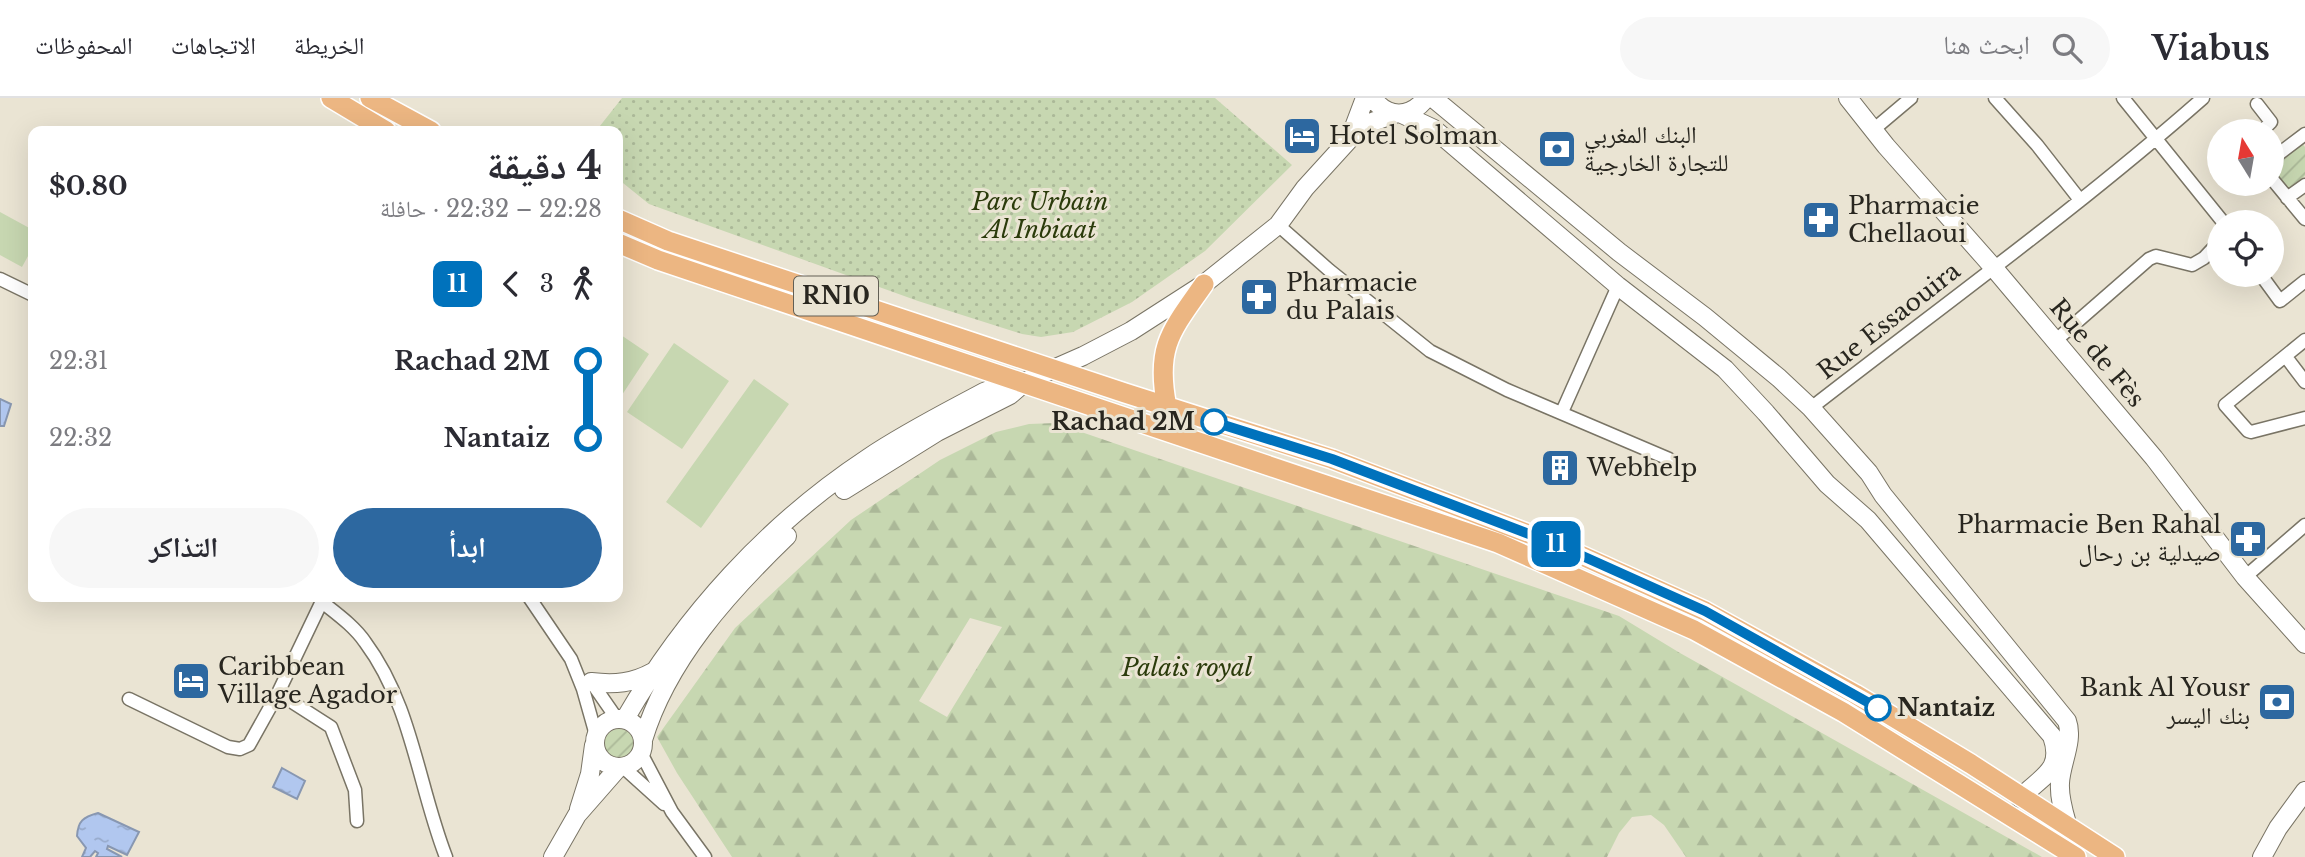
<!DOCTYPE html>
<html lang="ar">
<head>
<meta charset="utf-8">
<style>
  body { margin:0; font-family:"Libre Baskerville","Noto Naskh Arabic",serif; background:#f7f7f7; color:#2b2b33; direction:rtl; height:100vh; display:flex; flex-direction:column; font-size:26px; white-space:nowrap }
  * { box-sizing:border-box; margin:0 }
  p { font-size:23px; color:#7c7c81 }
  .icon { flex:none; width:38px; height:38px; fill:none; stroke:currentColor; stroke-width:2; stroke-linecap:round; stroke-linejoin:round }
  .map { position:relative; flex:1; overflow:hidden; direction:ltr }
  .panel { position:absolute; left:28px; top:28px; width:595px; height:476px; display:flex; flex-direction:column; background:#fff; border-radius:14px; box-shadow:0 7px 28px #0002; direction:rtl }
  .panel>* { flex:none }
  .badge { padding:0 14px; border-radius:10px; font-size:24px; line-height:46px }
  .needle { width:46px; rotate:349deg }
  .controls { position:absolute; left:2207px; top:21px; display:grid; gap:14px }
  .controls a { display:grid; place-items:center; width:77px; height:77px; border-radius:50%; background:#fff; box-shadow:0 7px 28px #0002; font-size:35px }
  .map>.badge { position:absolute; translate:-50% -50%; box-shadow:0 0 0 4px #fff }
  .legs { display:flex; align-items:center; gap:10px; height:77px; padding:0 21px; font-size:23px }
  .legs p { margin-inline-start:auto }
  .headline { display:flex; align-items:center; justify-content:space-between; height:119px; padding:0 21px }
  h1 { font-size:38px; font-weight:700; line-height:52px }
  .primary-button { display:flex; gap:14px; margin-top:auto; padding:14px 21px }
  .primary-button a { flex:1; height:80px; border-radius:42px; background:#2d68a0; color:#fff; font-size:28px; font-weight:700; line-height:80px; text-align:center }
  .primary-button a+a { background:#f7f7f7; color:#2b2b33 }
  ul { padding:0 21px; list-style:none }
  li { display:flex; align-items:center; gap:24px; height:77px; font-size:26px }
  li i { display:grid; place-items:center; width:10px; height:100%; margin:0 9px; background:currentColor }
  li i::after { content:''; width:18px; height:18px; margin:-9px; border:5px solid; border-radius:50%; background:#fff }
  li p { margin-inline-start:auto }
  li:first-child i { background:linear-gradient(#0000 50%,currentColor 0) }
  li:last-child i { background:linear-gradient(currentColor 50%,#0000 0) }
  header { display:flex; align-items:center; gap:42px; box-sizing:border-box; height:98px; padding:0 35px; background:#fff; border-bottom:2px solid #e1e1e2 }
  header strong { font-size:33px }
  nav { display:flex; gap:38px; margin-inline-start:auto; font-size:24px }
  .search { width:490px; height:63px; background:#f7f7f7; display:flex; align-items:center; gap:18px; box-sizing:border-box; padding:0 24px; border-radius:38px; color:#7c7c81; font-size:26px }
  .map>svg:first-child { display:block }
  .grass { fill:#c7d7b1 }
  .forest { fill:url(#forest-firs); fill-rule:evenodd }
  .park { fill:url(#park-dots) }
  .garden { fill:url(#garden-furrows) }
  .water { fill:url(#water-ripples); stroke:#8897b1; stroke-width:2 }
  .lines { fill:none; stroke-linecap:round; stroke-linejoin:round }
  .street-casing { stroke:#797465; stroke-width:15 }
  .secondary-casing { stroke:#797465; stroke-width:20 }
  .primary-casing { stroke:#fff; stroke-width:22 }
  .street { stroke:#fff; stroke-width:12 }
  .secondary { stroke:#fff; stroke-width:18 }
  .primary { stroke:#ecb682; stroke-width:19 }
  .line-1-casing { stroke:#fff; stroke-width:16 }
  .line-1 { stroke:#0072bc; stroke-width:10 }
  .stop-1-dot { fill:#fff; stroke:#0072bc; stroke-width:3.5 }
  .labels { text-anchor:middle; stroke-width:6; stroke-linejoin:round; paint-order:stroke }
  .shield { fill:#eae4d3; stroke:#625f55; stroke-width:2 }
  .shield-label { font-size:23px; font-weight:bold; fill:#28261f }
  .poi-label { font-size:24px; fill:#28261f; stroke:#eae4d3; text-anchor:start }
  .park-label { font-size:24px; font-style:italic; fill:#2b3b0b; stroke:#eae4d3 }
  .street-label { font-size:24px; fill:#28261f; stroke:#eae4d3 }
  .stop-label { font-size:24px; font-weight:bold; fill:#28261f; stroke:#eae4d3; text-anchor:end }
</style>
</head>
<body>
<header>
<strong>Viabus</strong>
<div class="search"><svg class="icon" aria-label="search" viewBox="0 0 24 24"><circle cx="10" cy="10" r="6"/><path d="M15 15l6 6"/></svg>ابحث هنا</div>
<nav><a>الخريطة</a><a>الاتجاهات</a><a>المحفوظات</a></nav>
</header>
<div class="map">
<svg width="2305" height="759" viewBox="0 0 2305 759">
  <defs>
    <pattern id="forest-firs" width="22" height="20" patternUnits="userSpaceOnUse" patternTransform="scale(1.75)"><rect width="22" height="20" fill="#c7d7b1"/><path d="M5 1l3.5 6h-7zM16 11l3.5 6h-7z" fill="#abb898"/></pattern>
    <pattern id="park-dots" width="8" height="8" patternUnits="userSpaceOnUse" patternTransform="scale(1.75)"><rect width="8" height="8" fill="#c7d7b1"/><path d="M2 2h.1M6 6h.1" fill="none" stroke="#abb898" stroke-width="1.8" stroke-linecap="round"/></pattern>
    <pattern id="garden-furrows" width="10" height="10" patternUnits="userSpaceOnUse" patternTransform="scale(1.75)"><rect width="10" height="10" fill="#c7d7b1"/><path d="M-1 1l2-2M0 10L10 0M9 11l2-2" fill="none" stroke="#abb898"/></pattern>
    <pattern id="water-ripples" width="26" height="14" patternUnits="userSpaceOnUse" patternTransform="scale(1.75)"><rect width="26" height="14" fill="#b1c7ef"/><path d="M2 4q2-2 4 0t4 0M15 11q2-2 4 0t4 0" fill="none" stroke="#98abcc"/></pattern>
  </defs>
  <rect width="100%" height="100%" fill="#eae4d3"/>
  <path class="grass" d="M0,114l33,18v17l-11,20 -22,-12z
    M618,235l31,21 -31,47z
    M674,245l55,38 -47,68 -55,-37z
    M754,281l35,25 -88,124 -35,-26z"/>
  <path class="forest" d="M1055,325l564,193 61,37 362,204h-356l-22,-32 -13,-10 -19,2 -13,16 -12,24h-875l-55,-84 -20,-36 78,-109 116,-108 89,-60 56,-28 33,-8zM970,520l32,9 -55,90 -28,-16z"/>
  <path class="park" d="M622,0h593l77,67 -87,86 -73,51 -59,30 -32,5 -19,-3 -104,-33 -269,-97 -31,-25v-48h-22z"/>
  <path class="garden" d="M2301,44l4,5v29l-18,15 -15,-18v-6z
    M604 646a15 15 0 1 1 30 0a15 15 0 1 1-30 0Z"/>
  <path class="water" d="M0,301l11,5 -7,22h-4z
    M282,670l23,13 -8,18 -24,-12z
    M98,715l41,19 -12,23 -19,-9 -1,3 15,8h-26l2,-4 -3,-2 -5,6h-8l4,-9 -9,-12c1,-15 6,-19 21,-23z"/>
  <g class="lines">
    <defs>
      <path id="street" d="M1995,0l42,47 43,55
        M2123,0l100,124
        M2257,6l14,18 -9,9
        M1873,32l38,-32
        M2272,61l33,-25
        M2272,81l33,40
        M2287,100l18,-13
        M1278,127l51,45 101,81 77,39 162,69
        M2261,177l19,26 25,-20
        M0,181l33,16
        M2305,242l-80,65 23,26 3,1 54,-14
        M2055,243l94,-82 7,-3 36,9 12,-7 15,-16
        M2286,259l19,25
        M1811,310c131,-102 267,-200 392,-310
        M1562,314l56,-126
        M2245,479l60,-52
        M324,499l-46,96 53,34 24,63 2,31
        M529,499l42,62 12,30 13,46
        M322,504c15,12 32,24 43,40 47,63 53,143 81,215
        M590,582l27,39
        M129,601l99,48 12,2 9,-4 29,-52
        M641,655l31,59 33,45
        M623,669l41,37"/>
      <path id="secondary" d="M1373,0c14,21 38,20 53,0
        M1433,0l186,154 86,65 74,61 32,30 58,65 14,22 184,226c7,19 -6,42 -7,62 -1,15 4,30 8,44
        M1848,0l38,48 107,121 161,191 91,119 60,67
        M1402,16l32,15 184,157 107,83 41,44 61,71 41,36 184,216c12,34 -10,40 -32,62
        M1351,37l14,-37
        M844,392l93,-58 73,-37 14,-12
        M591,584c24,3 42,1 62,-10
        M595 645a24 24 0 1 1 48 0a24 24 0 1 1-48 0Z
        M625,621c60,-104 143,-195 243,-261 37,-25 77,-45 116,-66l13,-5 27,-5 59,-26 48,-25 73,-47 74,-59 27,-37 51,-56 11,-8 27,-10
        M643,642c24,-80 85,-147 144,-204
        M579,711l11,-35 4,-29
        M553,759l24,-42 42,-48
        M2262,759l16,-29 27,-37"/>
      <path id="primary" d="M331,0l55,33
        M370,0l61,33
        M618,121l50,22 457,152 207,66 226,86 147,66 150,83 116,70 144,93
        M618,145l40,17 840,283 196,87 149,82 233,145
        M1167,309c-12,-60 4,-76 37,-123"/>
    </defs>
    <use href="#street" class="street-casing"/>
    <use href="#secondary" class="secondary-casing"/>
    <use href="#primary" class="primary-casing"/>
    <use href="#street" class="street"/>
    <use href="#secondary" class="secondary"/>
    <use href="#primary" class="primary"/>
  </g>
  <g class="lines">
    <defs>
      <path id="line-1" d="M1214,324l118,37 226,86 147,66 173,97"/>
    </defs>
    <use href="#line-1" class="line-1-casing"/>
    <use href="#line-1" class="line-1"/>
  </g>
  <defs>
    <symbol id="hotel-square" viewBox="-11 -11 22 22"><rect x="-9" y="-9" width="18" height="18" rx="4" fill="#2d68a0" stroke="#eae4d3"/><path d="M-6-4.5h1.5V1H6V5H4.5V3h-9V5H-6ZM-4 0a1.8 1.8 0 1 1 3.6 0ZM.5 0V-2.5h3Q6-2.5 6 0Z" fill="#fff"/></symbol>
    <symbol id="bank-square" viewBox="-11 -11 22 22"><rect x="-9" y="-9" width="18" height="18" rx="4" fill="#2d68a0" stroke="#eae4d3"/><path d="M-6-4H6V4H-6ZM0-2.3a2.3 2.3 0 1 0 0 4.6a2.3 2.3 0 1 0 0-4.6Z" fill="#fff"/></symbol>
    <symbol id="pharmacy-square" viewBox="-11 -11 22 22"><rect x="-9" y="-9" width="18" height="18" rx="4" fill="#2d68a0" stroke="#eae4d3"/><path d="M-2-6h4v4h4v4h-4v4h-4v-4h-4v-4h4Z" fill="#fff"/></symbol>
    <symbol id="building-square" viewBox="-11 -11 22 22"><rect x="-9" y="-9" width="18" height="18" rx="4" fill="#2d68a0" stroke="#eae4d3"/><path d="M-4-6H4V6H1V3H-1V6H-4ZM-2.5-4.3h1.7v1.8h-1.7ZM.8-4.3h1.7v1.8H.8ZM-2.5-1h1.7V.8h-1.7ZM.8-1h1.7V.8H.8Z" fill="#fff"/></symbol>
  </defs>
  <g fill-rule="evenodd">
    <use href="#hotel-square" x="1280" y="16" width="44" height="44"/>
    <use href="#bank-square" x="1535" y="29" width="44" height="44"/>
    <use href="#pharmacy-square" x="1799" y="100" width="44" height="44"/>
    <use href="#pharmacy-square" x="1237" y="177" width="44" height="44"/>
    <use href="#building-square" x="1538" y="348" width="44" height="44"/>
    <use href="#pharmacy-square" x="2226" y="419" width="44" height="44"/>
    <use href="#hotel-square" x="169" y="561" width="44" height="44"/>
    <use href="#bank-square" x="2255" y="582" width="44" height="44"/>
  </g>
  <g class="stop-1-dot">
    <circle cx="1214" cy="324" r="12"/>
    <circle cx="1878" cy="610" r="12"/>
  </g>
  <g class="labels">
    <rect class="shield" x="794" y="178.5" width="84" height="39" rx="5"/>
    <g class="shield-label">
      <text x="836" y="206">RN10</text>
    </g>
    <g class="poi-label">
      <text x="1584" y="45">البنك المغربي<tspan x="1584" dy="28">للتجارة الخارجية</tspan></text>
      <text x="1329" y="46">Hotel Solman</text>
      <text x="1848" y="116">Pharmacie<tspan x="1848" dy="28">Chellaoui</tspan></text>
      <text x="1286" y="193">Pharmacie<tspan x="1286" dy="28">du Palais</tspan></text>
      <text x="1587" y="378">Webhelp</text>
      <text x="2221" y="435" text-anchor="end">Pharmacie Ben Rahal<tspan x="2221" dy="28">صيدلية بن رحال</tspan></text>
      <text x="218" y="577">Caribbean<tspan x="218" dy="28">Village Agador</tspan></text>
      <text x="2250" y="598" text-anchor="end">Bank Al Yousr<tspan x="2250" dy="28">بنك اليسر</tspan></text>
    </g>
    <g class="park-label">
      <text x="1040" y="112">Parc Urbain<tspan x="1040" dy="28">Al Inbiaat</tspan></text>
      <text x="1187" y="578">Palais royal</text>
    </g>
    <g class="street-label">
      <text transform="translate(1889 223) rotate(-38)" y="8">Rue Essaouira</text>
      <text transform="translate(2097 255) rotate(50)" y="8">Rue de Fès</text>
    </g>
    <g class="stop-label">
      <text x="1195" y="332">Rachad 2M</text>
      <text x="1897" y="618" text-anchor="start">Nantaiz</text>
    </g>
  </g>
</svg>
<div class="controls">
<a><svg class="needle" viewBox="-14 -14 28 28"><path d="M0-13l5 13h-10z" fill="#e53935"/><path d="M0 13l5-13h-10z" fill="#7c7c81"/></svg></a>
<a><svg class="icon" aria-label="locate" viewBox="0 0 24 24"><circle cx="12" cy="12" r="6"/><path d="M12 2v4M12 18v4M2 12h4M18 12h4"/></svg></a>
</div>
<b class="badge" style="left:1556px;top:446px;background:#0072bc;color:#fff">11</b>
<section class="panel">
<div class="headline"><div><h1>4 دقيقة</h1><p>22:28 – 22:32 · حافلة</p></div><b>$0.80</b></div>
<div class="legs"><svg class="icon" aria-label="walk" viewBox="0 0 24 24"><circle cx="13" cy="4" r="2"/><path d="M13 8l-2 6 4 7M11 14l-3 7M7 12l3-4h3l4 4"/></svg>3<svg class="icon" aria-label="back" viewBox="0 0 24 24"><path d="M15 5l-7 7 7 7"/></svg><b class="badge" style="background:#0072bc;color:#fff">11</b></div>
<ul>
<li><i style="color:#0072bc"></i><b>Rachad 2M</b><p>22:31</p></li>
<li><i style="color:#0072bc"></i><b>Nantaiz</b><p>22:32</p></li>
</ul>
<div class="primary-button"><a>ابدأ</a><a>التذاكر</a></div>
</section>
</div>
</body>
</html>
